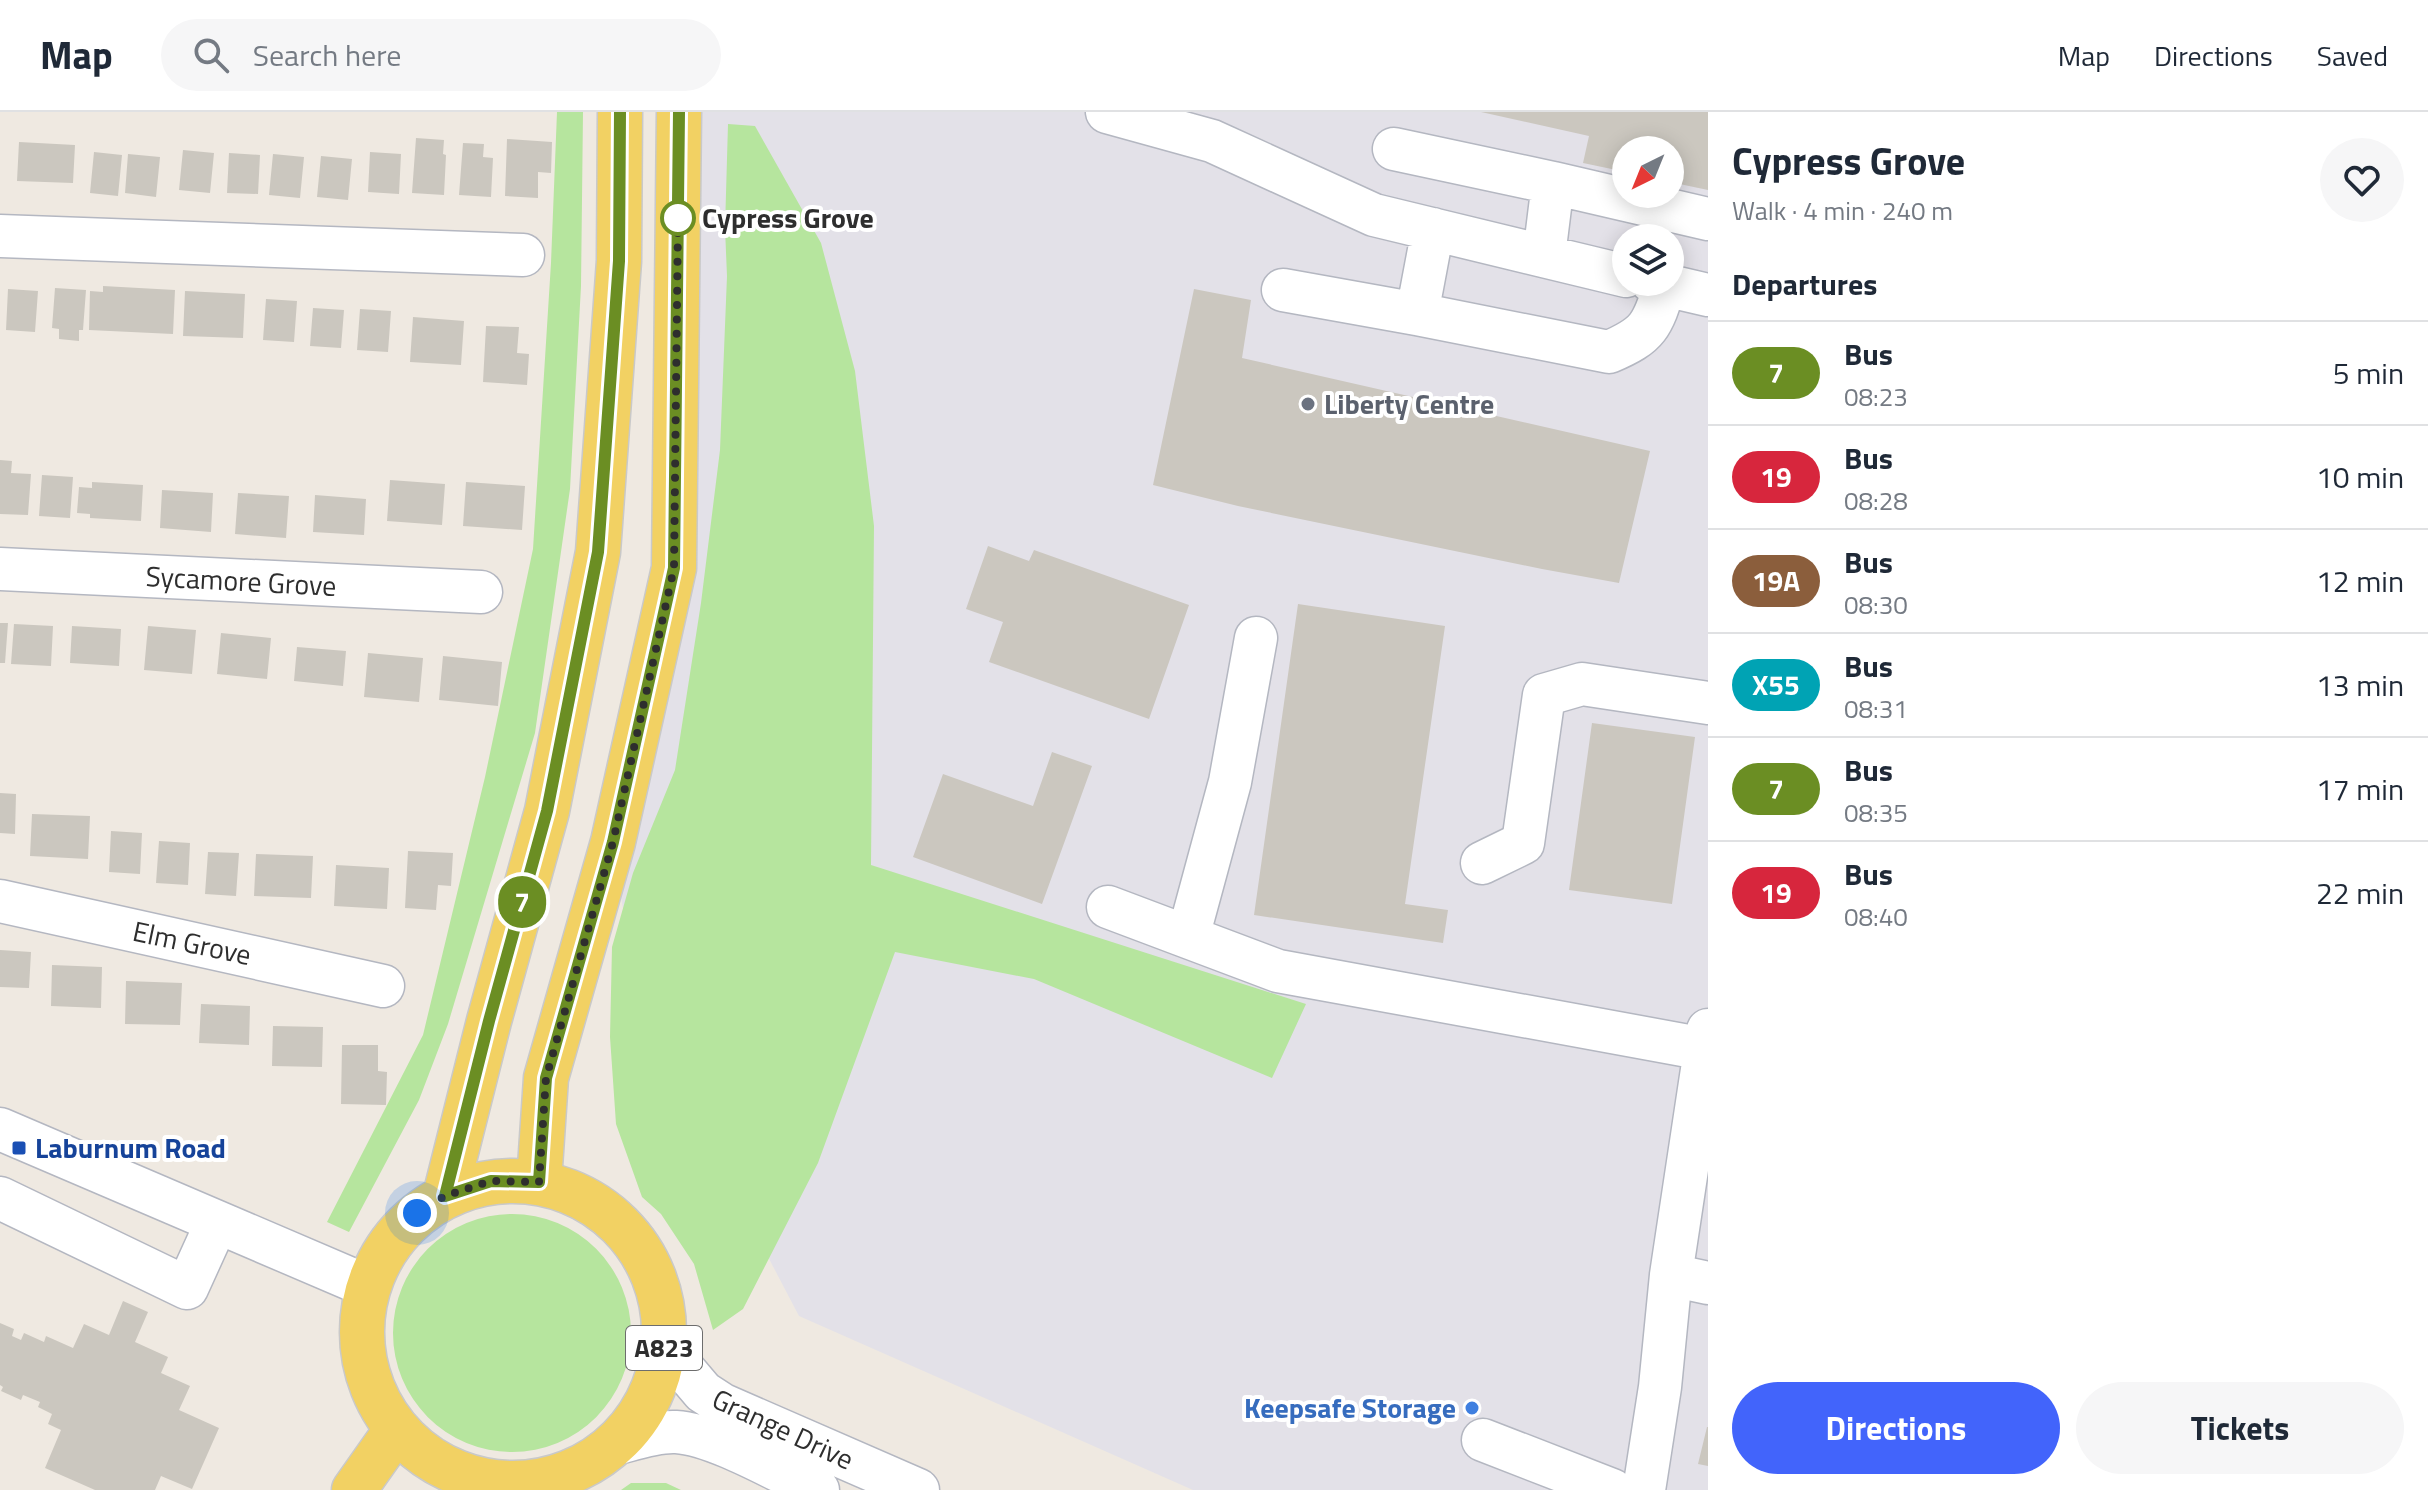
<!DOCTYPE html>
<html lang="en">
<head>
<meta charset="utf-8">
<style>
  body { margin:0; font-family:"Titillium Web",sans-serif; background:#f6f6f7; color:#1f2937; height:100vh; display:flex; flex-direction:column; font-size:30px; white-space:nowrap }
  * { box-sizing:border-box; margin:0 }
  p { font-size:26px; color:#747a83 }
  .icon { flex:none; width:44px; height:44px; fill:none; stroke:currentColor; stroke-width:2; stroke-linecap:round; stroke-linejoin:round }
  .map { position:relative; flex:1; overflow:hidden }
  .side { display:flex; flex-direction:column; background:#fff; width:720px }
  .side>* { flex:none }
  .badge { padding:0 16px; border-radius:26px; font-size:28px; line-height:52px }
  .needle { width:52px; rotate:223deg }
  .buttons { position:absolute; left:1612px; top:24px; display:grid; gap:16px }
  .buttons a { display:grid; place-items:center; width:72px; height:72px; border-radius:50%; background:#fff; box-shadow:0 4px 20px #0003; font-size:40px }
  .you { position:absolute; width:40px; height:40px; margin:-20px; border:6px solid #fff; border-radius:50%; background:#1a73e8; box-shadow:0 0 0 12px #1a73e833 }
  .map>.badge { position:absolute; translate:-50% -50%; box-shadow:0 0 0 4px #fff }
  h2 { padding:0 24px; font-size:30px; line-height:72px }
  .round { display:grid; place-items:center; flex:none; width:84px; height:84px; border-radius:42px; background:#f6f6f7 }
  .summary { display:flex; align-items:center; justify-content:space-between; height:136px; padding:0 24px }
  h1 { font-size:38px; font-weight:700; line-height:60px }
  .cta { display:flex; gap:16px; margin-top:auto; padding:16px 24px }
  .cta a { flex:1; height:92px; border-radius:48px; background:#4264fb; color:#fff; font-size:32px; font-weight:700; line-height:92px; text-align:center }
  .cta a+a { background:#f6f6f7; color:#1f2937 }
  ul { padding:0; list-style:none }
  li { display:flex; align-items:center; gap:24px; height:104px; padding:0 24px; border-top:2px solid #e0e1e3 }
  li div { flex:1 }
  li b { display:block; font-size:30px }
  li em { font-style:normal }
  li .badge { min-width:88px; font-weight:700; text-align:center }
  header { display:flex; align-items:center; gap:48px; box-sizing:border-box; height:112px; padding:0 40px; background:#fff; border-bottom:2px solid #e0e1e3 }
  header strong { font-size:38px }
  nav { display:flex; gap:44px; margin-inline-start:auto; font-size:28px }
  .search { width:560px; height:72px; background:#f6f6f7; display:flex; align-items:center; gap:20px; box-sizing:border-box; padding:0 28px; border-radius:44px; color:#747a83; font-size:30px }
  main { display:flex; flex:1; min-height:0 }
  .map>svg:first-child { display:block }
  .industrial { fill:#e3e1e8; fill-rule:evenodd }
  .green { fill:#b6e59e }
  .building { fill:#cbc7bf }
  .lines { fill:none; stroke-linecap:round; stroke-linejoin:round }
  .minor-casing { stroke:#b4b7c1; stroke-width:45 }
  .major-casing { stroke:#c9c9c9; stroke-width:47 }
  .minor { stroke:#fff; stroke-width:42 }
  .major { stroke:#f2d163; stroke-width:44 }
  .line-casing { stroke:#fff; stroke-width:18 }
  .line { stroke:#6b8e23; stroke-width:12 }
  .walk { stroke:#2e2e2e; stroke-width:8; stroke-dasharray:0 14.4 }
  .stop-dot { fill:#fff; stroke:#6b8e23; stroke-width:4 }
  .worship-dot { fill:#6b7280; stroke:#fff; stroke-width:3 }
  .transit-dot { fill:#1a4fb4; stroke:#fff; stroke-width:3 }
  .shop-dot { fill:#3f7fe0; stroke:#fff; stroke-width:3 }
  .labels { text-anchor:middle; stroke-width:8; stroke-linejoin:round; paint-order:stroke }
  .shield { fill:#fff; stroke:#6d6d6d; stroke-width:2 }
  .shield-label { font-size:26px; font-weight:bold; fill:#2e2e2e }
  .stop-label { font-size:28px; font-weight:bold; fill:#2e2e2e; stroke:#fff; text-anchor:start }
  .worship-label { font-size:28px; font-weight:bold; fill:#5b616d; stroke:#fff; text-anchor:start }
  .street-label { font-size:28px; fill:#2e2e2e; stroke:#fff }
  .transit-label { font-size:28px; font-weight:bold; fill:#164399; stroke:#fff; text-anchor:start }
  .shop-label { font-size:28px; font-weight:bold; fill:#366cbe; stroke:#fff; text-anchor:end }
</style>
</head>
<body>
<header>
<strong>Map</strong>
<div class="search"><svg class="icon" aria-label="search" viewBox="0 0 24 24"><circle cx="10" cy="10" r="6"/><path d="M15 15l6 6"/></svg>Search here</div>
<nav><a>Map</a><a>Directions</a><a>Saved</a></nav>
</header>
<main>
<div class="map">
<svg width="1708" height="1378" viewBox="0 0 1708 1378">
  <rect width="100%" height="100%" fill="#efe9e1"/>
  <path class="industrial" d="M679,0h1029v1378h-515l-394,-174 -55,-105 -92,-108 -39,-261 61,-274zM1626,38h44v44h-44zM1626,126h44v44h-44z"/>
  <path class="green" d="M557,0h26l-2,174 -11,203 -35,244 -87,291 -29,76 -70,132 -22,-10 96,-187 62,-258 48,-228 18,-286z
    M728,12l27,2 66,117 34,128 19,155 -3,339 435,139 -34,74 -238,-99 -139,-27 -77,211 -75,146 -30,21 -19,-66 -33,-50 -19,-17 -26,-73 -6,-87 2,-90 21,-74 42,-103 26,-167 19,-153 7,-174 -2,-48z
    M393 1221a119 119 0 1 1 238 0a119 119 0 1 1-238 0Z
    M631,1371h35l15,7h-60z"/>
  <path class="building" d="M1481,0h227v78l-38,-8v-32h-44v22l-43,-9 6,-27z
    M416,26l28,2 -1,14 3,1 -2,40 -32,-2z
    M507,27l45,3 -1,31 -13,-1v26l-33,-2z
    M19,30l56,3 -2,38 -56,-2z
    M463,31l21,1 -1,13 10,1 -2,39 -32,-2z
    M183,38l31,3 -4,40 -31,-3z
    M94,40l28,3 -4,41 -28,-3z
    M370,40l31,2 -2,40 -31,-2z
    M229,41l31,2 -2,39 -31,-1z
    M128,42l32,3 -4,40 -31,-4z
    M273,42l31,3 -4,41 -31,-3z
    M321,44l31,3 -4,41 -31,-3z
    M103,174l72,4 -2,44 -84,-4 1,-39 13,1z
    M55,176l31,2 -3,40h-4v11l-20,-2v-10l-7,-1z
    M8,177l30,2 -3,41 -29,-2z
    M1194,177l57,11 -9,58 408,93 -31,132 -77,-14 -304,-63 -85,-21z
    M185,179l60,3 -2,44 -60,-2z
    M266,187l31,2 -3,41 -31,-2z
    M313,196l31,2 -3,38 -31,-2z
    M360,197l31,2 -3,41 -31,-2z
    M413,205l51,4 -3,44 -51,-3z
    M486,214l33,1 -2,26 12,1 -2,31 -44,-3z
    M0,348l12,1 -1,12 20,1 -3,41 -28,-1z
    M42,363l31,2 -3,41 -31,-2z
    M390,368l55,4 -3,41 -55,-4z
    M92,370l51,3 -2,36 -51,-3v-4l-13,-1 2,-26 13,1z
    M466,370l59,4 -3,44 -59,-4z
    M162,378l51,3 -2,39 -51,-4z
    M238,381l51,3 -3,42 -51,-4z
    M315,383l51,4 -2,36 -51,-3z
    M988,434l41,15 5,-11 155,55 -40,114 -160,-57 14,-40 -37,-13z
    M1298,492l147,22 -40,278 43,6 -5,33 -189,-28z
    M0,511h8l-3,40h-5z
    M14,512l39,2 -2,40 -40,-2z
    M72,514l49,3 -2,37 -49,-3z
    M148,514l48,4 -4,44 -48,-4z
    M221,521l50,5 -4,41 -50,-5z
    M297,535l49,4 -3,35 -49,-5z
    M368,541l55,5 -4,44 -55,-5z
    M443,544l59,6 -4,44 -59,-6z
    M1592,611l103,14 -23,167 -103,-14z
    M1052,640l40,14 -50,138 -129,-47 30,-83 90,32z
    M0,681l16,1 -1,40 -15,-1z
    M32,702l58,2 -2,43 -58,-3z
    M111,719l31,2 -2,41 -31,-2z
    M159,729l31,2 -2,42 -32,-2z
    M408,739l45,2 -2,33 -13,-1 -2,25 -31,-2z
    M208,740l31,1 -3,43 -31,-2z
    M256,742l57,2 -2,42 -57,-2z
    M336,753l53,3 -2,41 -53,-3z
    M0,838l31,2 -2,36 -29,-1z
    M52,853l50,2 -1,41 -50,-2z
    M126,869l56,2 -2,42 -55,-1z
    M201,892l49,2 -1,39 -50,-2z
    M273,914l50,1 -1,40 -50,-1z
    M342,933h36v26l9,1 -1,33 -45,-1z
    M123,1189l25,11 -13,30 33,15 -7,16 29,13 -11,24 40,18 -27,61 -31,-13 -6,14h-60l-50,-22 16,-38 -13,-6 4,-10 -14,-7 2,-5 -17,-7 -2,5 -20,-9 2,-4 -3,-2v-62l14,6 -2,7 9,4 3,-7 20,9 2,-6 27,12 11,-24 25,11z
    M1707,1315h1v39l-10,-2z"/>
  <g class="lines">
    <defs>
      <path id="minor" d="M1107,0l105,29 162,74 252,61
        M1394,37l159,34
        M0,124l523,19
        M1544,144l9,-73 155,36
        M1652,170l56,13
        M1283,178l134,24 192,38c40,-17 43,-26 56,-67
        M1417,202l16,-85
        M0,457l481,23
        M1482,751l41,-20 21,-148 38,-11 126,19
        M0,789l383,85
        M1108,795l170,64 427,78
        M1188,825l42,-155 26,-144
        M0,1017l367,157
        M0,1086l187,90 30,-66
        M1671,1163l37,8
        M664,1234l39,46 20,13 195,85
        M1483,1328l129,50
        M615,1332c19,-5 41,-13 61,-12 39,2 105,41 142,58
        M1644,1378l16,-103 11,-112 37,-245"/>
      <path id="major" d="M362 1220a151 151 0 1 1 302 0a151 151 0 1 1-302 0Z
        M539,1070l7,-104 67,-236 61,-274 5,-456
        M445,1084l44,-175 58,-210 51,-259 21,-291 1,-149
        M354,1378l43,-61"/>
    </defs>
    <use href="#minor" class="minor-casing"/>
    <use href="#major" class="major-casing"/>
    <use href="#minor" class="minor"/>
    <use href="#major" class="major"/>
  </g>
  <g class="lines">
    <defs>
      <path id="line" d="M620,0l-1,149 -21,291 -51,259 -58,210 -44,175 46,-15 48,1 7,-104 67,-236 61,-274 5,-456"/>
    </defs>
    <use href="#line" class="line-casing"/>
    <use href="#line" class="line"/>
    <path class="walk" d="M417,1101l28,-17 46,-15 48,1 7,-104 67,-236 61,-274 4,-350"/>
  </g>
  <circle class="stop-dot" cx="678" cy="106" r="16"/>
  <circle class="worship-dot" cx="1308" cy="292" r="8"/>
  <rect class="transit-dot" x="11" y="1028" width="16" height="16" rx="4"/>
  <circle class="shop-dot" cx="1472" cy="1296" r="8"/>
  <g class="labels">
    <rect class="shield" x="626" y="1214" width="76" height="44" rx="6"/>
    <g class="shield-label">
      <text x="664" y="1245">A823</text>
    </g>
    <g class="stop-label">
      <text x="702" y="116">Cypress Grove</text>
    </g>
    <g class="worship-label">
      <text x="1324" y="302">Liberty Centre</text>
    </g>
    <g class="street-label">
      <text transform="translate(241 469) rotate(3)" y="10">Sycamore Grove</text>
      <text transform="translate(192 831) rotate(12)" y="10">Elm Grove</text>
      <text transform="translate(783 1317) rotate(25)" y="10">Grange Drive</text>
    </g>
    <g class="transit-label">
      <text x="35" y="1046">Laburnum Road</text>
    </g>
    <g class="shop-label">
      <text x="1456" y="1306">Keepsafe Storage</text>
    </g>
  </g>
</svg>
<div class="buttons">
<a><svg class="needle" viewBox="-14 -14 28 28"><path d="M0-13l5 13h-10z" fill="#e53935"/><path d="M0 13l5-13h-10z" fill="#747a83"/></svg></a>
<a><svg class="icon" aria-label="layers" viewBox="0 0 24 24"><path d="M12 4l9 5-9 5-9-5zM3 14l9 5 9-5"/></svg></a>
</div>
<div class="you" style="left:417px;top:1101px"></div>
<b class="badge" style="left:522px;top:790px;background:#6b8e23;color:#fff">7</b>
</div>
<section class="side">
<div class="summary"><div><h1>Cypress Grove</h1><p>Walk · 4 min · 240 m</p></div><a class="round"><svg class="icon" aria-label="heart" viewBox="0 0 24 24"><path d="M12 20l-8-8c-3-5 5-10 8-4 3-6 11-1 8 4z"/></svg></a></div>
<h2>Departures</h2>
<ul>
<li><span class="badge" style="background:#6b8e23;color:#fff">7</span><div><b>Bus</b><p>08:23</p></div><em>5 min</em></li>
<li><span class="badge" style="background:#d7263d;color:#fff">19</span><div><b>Bus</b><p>08:28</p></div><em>10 min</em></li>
<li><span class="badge" style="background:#8b5e3c;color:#fff">19A</span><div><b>Bus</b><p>08:30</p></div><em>12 min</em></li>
<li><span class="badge" style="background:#00a3b4;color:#fff">X55</span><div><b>Bus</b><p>08:31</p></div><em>13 min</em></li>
<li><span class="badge" style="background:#6b8e23;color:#fff">7</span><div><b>Bus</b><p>08:35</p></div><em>17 min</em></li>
<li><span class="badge" style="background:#d7263d;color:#fff">19</span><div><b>Bus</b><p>08:40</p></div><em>22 min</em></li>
</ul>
<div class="cta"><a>Directions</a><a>Tickets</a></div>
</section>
</main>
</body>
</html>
